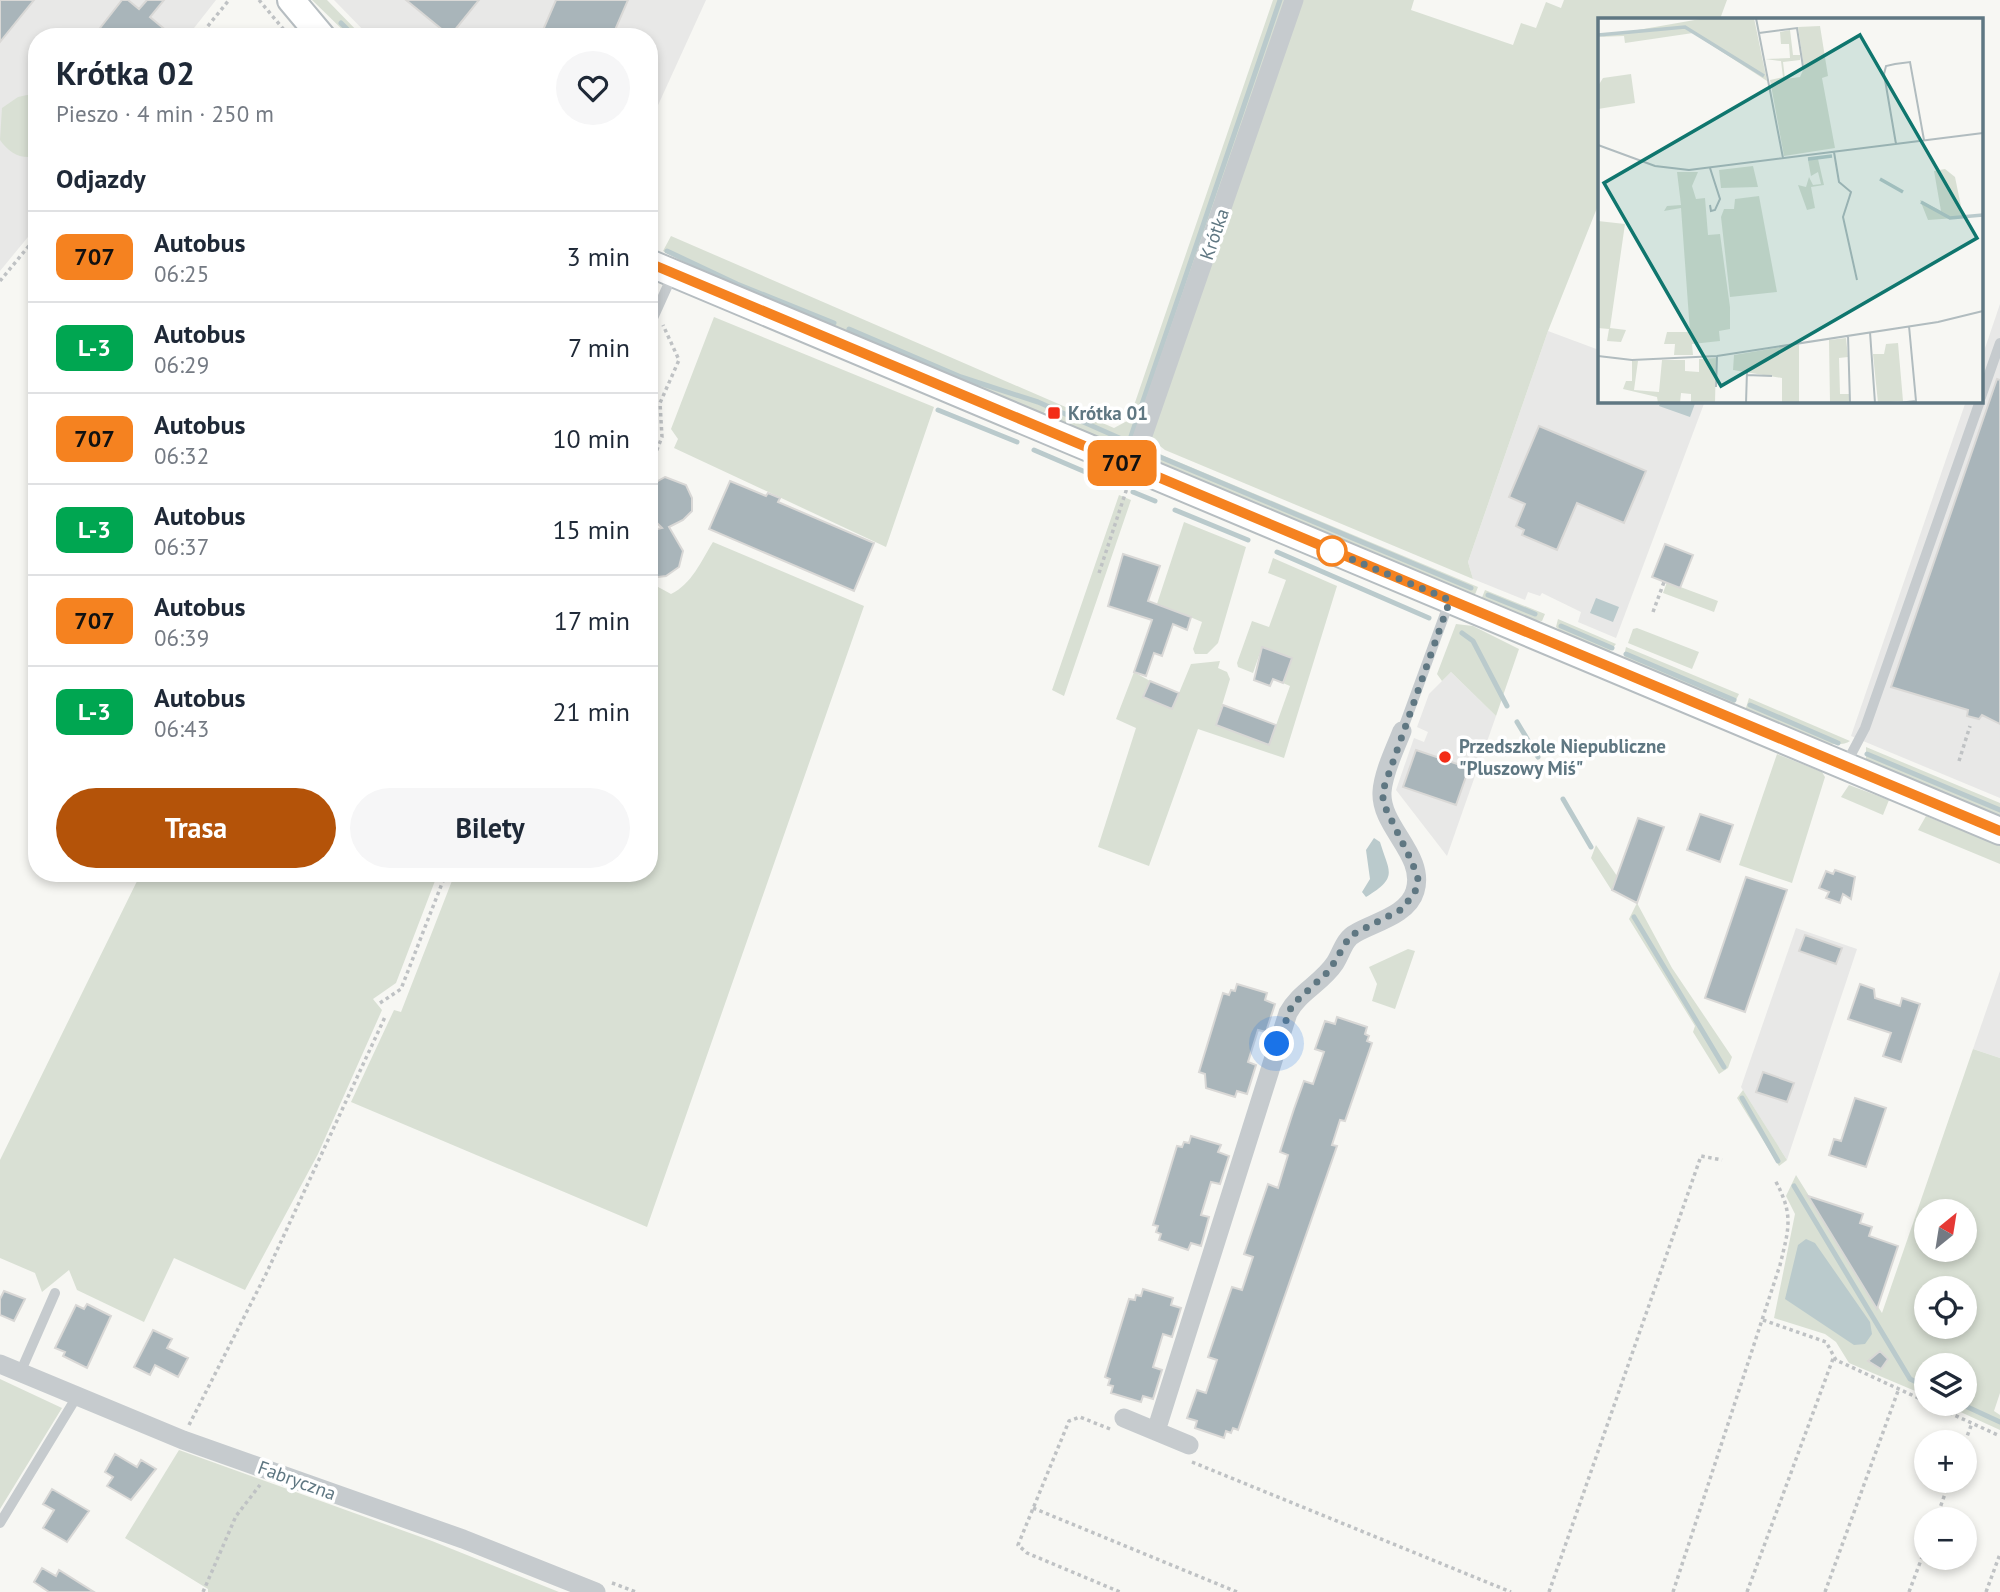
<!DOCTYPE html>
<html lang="pl">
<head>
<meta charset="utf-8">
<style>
  body { margin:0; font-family:"PT Sans",sans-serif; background:#f6f6f7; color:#1f2937; height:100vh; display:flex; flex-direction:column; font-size:26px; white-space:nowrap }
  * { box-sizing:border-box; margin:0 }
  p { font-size:23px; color:#747a83 }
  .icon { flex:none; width:38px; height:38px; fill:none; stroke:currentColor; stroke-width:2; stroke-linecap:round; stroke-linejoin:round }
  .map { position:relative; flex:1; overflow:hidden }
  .panel { position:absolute; left:28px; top:28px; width:630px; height:854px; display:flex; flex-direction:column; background:#fff; border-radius:28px; box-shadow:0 4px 10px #0003 }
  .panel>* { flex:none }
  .badge { padding:0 14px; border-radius:10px; font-size:24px; line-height:46px }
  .needle { width:46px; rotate:30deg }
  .fabs { position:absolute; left:1914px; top:1199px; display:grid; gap:14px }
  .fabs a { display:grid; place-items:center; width:63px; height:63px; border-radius:50%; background:#fff; box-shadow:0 4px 10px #0003; font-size:35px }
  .you { position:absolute; width:35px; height:35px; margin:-18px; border:5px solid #fff; border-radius:50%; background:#1a73e8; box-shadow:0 0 0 10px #1a73e833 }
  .map>.badge { position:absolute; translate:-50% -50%; box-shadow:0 0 0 4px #fff }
  h2 { padding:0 28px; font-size:26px; line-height:63px }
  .round { display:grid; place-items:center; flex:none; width:74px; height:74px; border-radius:37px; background:#f6f6f7 }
  .head { display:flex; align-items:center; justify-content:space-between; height:119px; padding:0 28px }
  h1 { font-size:33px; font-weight:600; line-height:52px }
  .action { display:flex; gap:14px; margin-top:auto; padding:14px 28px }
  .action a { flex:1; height:80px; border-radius:42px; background:#b45309; color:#fff; font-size:28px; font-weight:600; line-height:80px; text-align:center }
  .action a+a { background:#f6f6f7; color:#1f2937 }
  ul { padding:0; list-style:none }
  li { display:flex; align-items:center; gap:21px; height:91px; padding:0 28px; border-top:2px solid #e0e1e3 }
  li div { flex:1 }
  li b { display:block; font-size:26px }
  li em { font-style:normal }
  li .badge { min-width:77px; font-weight:700; text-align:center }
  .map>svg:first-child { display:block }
  .built { fill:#e8e8e7 }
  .green { fill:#d9e0d4; fill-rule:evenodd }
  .water { fill:#bacacc }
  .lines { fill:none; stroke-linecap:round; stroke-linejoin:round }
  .stream { stroke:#bacacc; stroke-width:5 }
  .building { fill:#a9b5ba; stroke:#d9d8d6; stroke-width:2 }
  .secondary-casing { stroke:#b6bdc1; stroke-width:30 }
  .path { stroke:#bfc2c4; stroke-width:3.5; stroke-dasharray:3.5 3.5; stroke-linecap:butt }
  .service { stroke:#c6cbce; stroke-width:10 }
  .minor { stroke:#c6cbce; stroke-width:19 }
  .secondary { stroke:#fff; stroke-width:26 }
  .line-casing { stroke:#fff; stroke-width:16 }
  .line { stroke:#f58220; stroke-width:10 }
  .walk { stroke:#5f7782; stroke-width:7; stroke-dasharray:0 12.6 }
  .poi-dot { fill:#f32c17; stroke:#fff; stroke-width:2.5 }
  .stop-dot { fill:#fff; stroke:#f58220; stroke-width:3.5 }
  .labels { text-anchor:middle; stroke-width:7; stroke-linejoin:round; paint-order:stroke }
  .street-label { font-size:19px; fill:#5f7782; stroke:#fff }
  .poi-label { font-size:19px; font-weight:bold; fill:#5f7782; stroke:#fff; text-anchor:start }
  .inset-river { fill:none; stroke:#bacacc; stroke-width:3.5 }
  .inset-road { fill:none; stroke:#b1bcbf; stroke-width:2 }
  .view { fill:#0f766e; fill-opacity:0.15; stroke:#0f766e; stroke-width:3.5 }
  .inset-edge { fill:none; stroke:#5f7782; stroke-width:3.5 }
</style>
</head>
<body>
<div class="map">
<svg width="2000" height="1592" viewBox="0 0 2000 1592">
  <rect width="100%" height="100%" fill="#f7f7f3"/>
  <path class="built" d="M0,0h216l-29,37h-150v189l-37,45z
    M334,0h372l-57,125v-88h-279z
    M2000,304v494l-149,-62 115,-335h15v-41z
    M1548,331l51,19v51h106l-89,237 -38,-16 3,-10 -39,-19 -2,3 -12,-4 -3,8 -52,-21 -5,-17z
    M1451,672l45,44 -49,140 -51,-66 18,-52 10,4 4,-10 -11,-5 12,-33z
    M1796,928l61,21 -70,211 -46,-73z
    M2000,971v87l-27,-9z"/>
  <path class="green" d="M312,0h15l36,37h-13z
    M1273,0h14l-159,449 -68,-27 4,-11 -16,-6 -5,10 -343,-144 -37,-20 8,-15 443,192 15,-8z
    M1301,0h113l-3,10 102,35 8,-22 15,5 10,-26 15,6 3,-8h163l-7,19h-121v184l-51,128 -80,231 5,17 -308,-129 -14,-11z
    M27,95l10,1v60c-16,4 -28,-3 -37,-16l2,-32 16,-11z
    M714,317l220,90 -48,140 -212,-99 4,-9 -7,-10z
    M1148,446l14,9 316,132 -4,10 -325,-137 -3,-4z
    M1119,495l12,5 -67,196 -12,-6z
    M1184,522l62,25 -28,96 -11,11h-12l-2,-5 9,-27 -31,-13 -22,19z
    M713,542l151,64 -217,621 -296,-125 43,-92 7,2 54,-139h194v-291l22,12c21,-10 30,-33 42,-52z
    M1273,558l64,28 -53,172 -86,-29 -49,137 -51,-19 38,-119 -20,-9 18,-47 16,9 -6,16 35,-4 12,-29 29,-3 -2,7 9,4 3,7 -14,46 53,20 21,-59 -7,-3 9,-25 -30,-11 -9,26 -15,-6 -1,-4 15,-42 17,6 17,-47 -18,-7z
    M1667,582l51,19 -4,11 -51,-19z
    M1485,590l60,24 -3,7 -12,-1 -49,-20z
    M1558,619l58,25 -6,7c-16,1 -43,-14 -54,-24z
    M1456,624l17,2 46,23 -23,67 -45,-44 -9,9 -5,-7z
    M1637,628l62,24 -7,17 -64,-26 5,-14z
    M1626,647l113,47 -5,10 -19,-5 -34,-18 -53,-20 -4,-5z
    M1749,698l101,43c-19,14 -84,-21 -105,-30z
    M1866,747l134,56v13l-134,-55z
    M1777,754l45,18 3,5 -33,106 -53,-18z
    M1849,785l40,15 -6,15 -42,-18z
    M1926,816l74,30v18l-82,-34z
    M1596,845l21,31 -5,15 -21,-33z
    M141,873h297l-42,110 -23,16 9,11 -64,144 -73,136 -71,-32 -30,64 -67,-32 -8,-20 -27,22 -7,-19 -35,-15v-98z
    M1637,903l35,65 60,89 -4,11 -9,6 -26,-42 2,-6 -66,-107z
    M1408,949l7,2 -20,58 -23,-8 5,-17 -8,-17z
    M1973,1049l27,9v335l-6,18 6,4v15l-57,-26h22v-39h-38v31l-78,-33 -13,-21 -11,-8 -51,-16 21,-104 -9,-18 10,-21 86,138zM1927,1211h38v39h-38zM1927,1288h38v38h-38z
    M1743,1090l44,70 -8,6 -42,-68z
    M0,1379l62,29 -62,101z
    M179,1450l253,91 127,51h-351v-3l-83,-51z"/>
  <path class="water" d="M1662,401h34l-6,16 -31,-11z
    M1596,598l23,9 -6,15 -23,-9z
    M1374,838l6,4c9,30 19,35 -14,55l-4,-5 8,-13 -4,-29z
    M1806,1239l9,4 55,79 2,12 -7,10 -11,1 -69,-46 13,-54z"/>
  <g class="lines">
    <path class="stream" d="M341,23l14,14
      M667,251l70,33 97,39
      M849,329l112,48 77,25 86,38 4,5 152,-445
      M938,410l79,32
      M1034,450l84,36
      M1153,454l318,134
      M1133,492l22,9
      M1175,510l73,30
      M1277,552l152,66
      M1488,595l47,19
      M1561,626l51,22
      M1462,633l11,8 34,65
      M1626,654l108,46
      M1750,705l88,38
      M1517,722l21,35
      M1867,754l133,56
      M1563,799l28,48
      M1634,917l90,150
      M1742,1098l36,63
      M1794,1186l116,193 17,8
      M1961,1404l39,18"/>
  </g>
  <path class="building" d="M0,0h34l-34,42z
    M122,0h6l11,9 8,-9h17l-14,17 24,20h-81z
    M406,0h73l-29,36z
    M556,0h72l-16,37h-72z
    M1997,379l3,1v344l-18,-9 -3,4 -12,-3 1,-6 -77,-23z
    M1539,426l107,45 -22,52 -47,-20 -20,47 -35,-15 2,-5 -8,-4 9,-22 -16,-7z
    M665,477l21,8 6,13v13l-9,9 -14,7 14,24 -4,16 -13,9 -8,1 -9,-2v-44l13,-3 -13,-13v-29z
    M730,481l36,15 2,-3 12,5 -2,4 96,41 -20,48 -145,-62z
    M1665,544l28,11 -13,33 -28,-11z
    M1123,554l37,12 -12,35 43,16 -4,13 -14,-6 -11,32 -8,-3 -8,23 -12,-4 18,-52 -44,-14z
    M1262,647l30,11 -9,25 -10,-4 -3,7 -16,-6z
    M1150,681l29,12 -7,16 -29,-12z
    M1223,705l53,20 -7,20 -53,-20z
    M1416,750l53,18 -13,37 -53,-18z
    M1700,814l33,11 -13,37 -33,-12z
    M1638,818l26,9 -27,76 -25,-13z
    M1835,870l20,7 -4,22 -8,-5 -3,9 -14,-5 3,-6 -10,-4 7,-17 7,3z
    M1746,877l41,13 -42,122 -40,-14z
    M1805,935l37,13 -6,16 -37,-13z
    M1237,984l30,9 -2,7 10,4 -9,28 -8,-2 -10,32 8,3 -9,29 -10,-3 -2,6 -29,-9 -1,-14 -6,-2 24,-79 6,2 2,-5 4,1z
    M1860,984l14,5 1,9 25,8 2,-8 18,6 -19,58 -18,-6 8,-23 -43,-14z
    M1337,1017l30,10 -2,7 4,2 -2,5 5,2 -27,78 -5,-1 -8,25 5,1 -99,284 -5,-2 -2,5 -5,-2 -2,7 -29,-10 2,-7 -10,-3 10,-28 9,3 11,-33 -9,-3 24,-70 10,3 11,-33 -9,-3 24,-70 10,4 10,-33 -8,-3 14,-43 10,-28 9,3 11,-32 -9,-3 10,-28 10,3z
    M1763,1072l31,11 -7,19 -31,-10z
    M1855,1098l31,10 -20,59 -37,-12 5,-16 7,2z
    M1191,1136l30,9 -3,7 11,4 -9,28 -9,-2 -10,33 8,2 -8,29 -10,-3 -3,7 -29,-10 2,-6 -5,-2 2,-6 -5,-1 24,-79 5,1 2,-5 5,1z
    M1808,1196l55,18 -3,9 12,4 -3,9 29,10 -21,63z
    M1143,1289l30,9 -2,7 10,3 -9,29 -9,-3 -10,33 9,3 -9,29 -10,-3 -2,6 -30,-9 2,-7 -5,-1 2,-6 -5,-2 24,-78 6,1 1,-5 5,1z
    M4,1291l21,8 -11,22 -14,-6v-16z
    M87,1304l24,12 -24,52 -24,-12 2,-4 -10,-4 21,-43 8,4z
    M153,1330l19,9 -5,9 21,10 -10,19 -23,-12 -5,10 -16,-8z
    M1880,1351l8,8 -7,10 -13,-8z
    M115,1454l22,13 4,-7 15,9 -25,31 -24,-14 6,-9 -8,-5z
    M52,1489l37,22 -22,31 -24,-14 11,-18 -11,-6z
    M42,1568l14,8 3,-6 35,22h-45l-15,-10z"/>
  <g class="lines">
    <defs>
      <path id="secondary" d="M291,0l31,37
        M649,263l1351,568"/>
    </defs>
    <use href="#secondary" class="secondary-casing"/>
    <path class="path" d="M259,0l31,37
      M199,37l30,-37
      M0,281l37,-45
      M649,470l13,-33 -2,-34 19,-43 -16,-35
      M1099,573l29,-88
      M1653,612l11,-30
      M1959,761l11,-35
      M380,1003l21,-14 45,-116
      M1763,1320l63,22 10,18 91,42
      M1930,1404l70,32
      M189,1425l77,-151 119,-257
      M1110,1429l-30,-12 -11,4 -51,124 9,8 93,39
      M1965,1442l7,-19
      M1192,1462l319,130
      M1033,1508l204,84
      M1936,1519l14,-39
      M612,1583l24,9
      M203,1592l33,-76 24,-31
      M1549,1592l152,-436 21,4
      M1673,1592l107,-327c9,-37 14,-50 -5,-85
      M1747,1592l87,-236
      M1825,1592l73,-201
      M1909,1592l18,-48
      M1986,1592l14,-38"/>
    <path class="service" d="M649,327l24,-53
      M1981,397l19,-54
      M1402,731l48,-131
      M1846,764l19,-36 115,-327
      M20,1373l35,-80
      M0,1523l76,-125"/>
    <path class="minor" d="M1132,467l162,-467
      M0,1364l183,76 280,99 133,53
      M1124,1418l65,27
      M1156,1431l132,-418c11,-21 34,-30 47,-50 7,-11 9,-24 21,-30 19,-11 52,-18 59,-42 11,-36 -35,-64 -33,-99 1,-19 13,-43 20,-61"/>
    <use href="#secondary" class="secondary"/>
  </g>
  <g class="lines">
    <defs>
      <path id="line" d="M649,263l1351,568"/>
    </defs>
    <use href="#line" class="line-casing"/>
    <use href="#line" class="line"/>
    <path class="walk" d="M1277,1044l15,-39 37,-34 21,-35 52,-27 13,-17 3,-13 -6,-17 -27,-55 -3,-14 68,-193 -118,-49"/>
  </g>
  <g class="poi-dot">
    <rect x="1047" y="406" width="14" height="14" rx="3.5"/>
    <circle cx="1445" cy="757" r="7"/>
  </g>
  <circle class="stop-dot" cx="1332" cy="551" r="14"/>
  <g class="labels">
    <g class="street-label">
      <text transform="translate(1214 234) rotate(-71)" y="7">Krótka</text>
      <text transform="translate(297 1480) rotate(20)" y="7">Fabryczna</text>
    </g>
    <g class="poi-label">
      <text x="1068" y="420">Krótka 01</text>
      <text x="1459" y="753">Przedszkole Niepubliczne<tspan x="1459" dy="22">"Pluszowy Miś"</tspan></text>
    </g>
  </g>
  <g transform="translate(1598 18)">
    <rect width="385" height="385" fill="#f7f7f3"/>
    <path d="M108,0h48l13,63 -74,-48 -68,10 -1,-7 -26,1zM222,8l8,50 -6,2 13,70 -51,8 -14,-76 13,-3 -2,-16 -16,-2 25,-1 -1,-14h-8l-1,-12 10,-2 3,25h7v5l-17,2 2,17 15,-2 4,-9 -6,-41zM33,56l4,29 -37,6v-23l5,-8zM220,141l6,26 -13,2 4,21 -8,2 -9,-25 8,2 3,-10 4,8 8,-1 -3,-12 -7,4 -3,-16zM155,148l5,21 -37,1 -2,-18zM347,151l10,8 8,39h20l-55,4 -8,-20 21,11 -7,-40zM79,154h21l-6,14 4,13 9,-1 3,37 12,-1 10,73v22l-11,2 1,10 -28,3 1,11h-19l1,-11h-11l3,-12h23l-9,-124 -17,3 3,-5 14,-1zM161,178l18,96 -47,5 -9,-80 3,-8h10l1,-10zM0,203l27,3 -15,104 16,2 -5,12 -14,-1 2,-12 -11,-1zM248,320l2,19 -9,1 1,36h9v9h-19l-1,-63zM300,325l5,58 -25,2 -5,-49h11l2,-10zM201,326v59l-17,-1v-24l-49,-8 1,-15zM118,340l-1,45h-24v-9l-10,-1 -1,10h-22l-1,-6 -34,-8 3,-8h6v-20h6l-4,29 25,2 3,-32h23v11l14,1v-13z" fill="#d9e0d4"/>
    <path class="inset-river" d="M0,17l87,-8 79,49M210,141l24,-3M282,161l23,13M323,184l29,16 33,-3"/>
    <path class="inset-road" d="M158,0l27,140M161,15l38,-5 6,39M298,126l-12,-70 2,-8 9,-2 15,-2 14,78M0,127l57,21 34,4 294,-37M236,134l5,30 12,10 -8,25 14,63M112,150l10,31 -5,11 -4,1 -1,-6M272,314l5,71M250,317l2,68M0,338l34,4 85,-4 221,-34 45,-11M149,357l25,1M118,369l1,-31M148,385l1,-32M300,385l18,-2 -7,-75"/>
    <path class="view" d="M262,17l117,203 -256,148 -117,-203z"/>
    <rect width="385" height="385" class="inset-edge"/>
  </g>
</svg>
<div class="fabs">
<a><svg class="needle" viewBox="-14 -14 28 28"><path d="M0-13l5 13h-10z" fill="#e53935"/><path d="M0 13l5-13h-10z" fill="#747a83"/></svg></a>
<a><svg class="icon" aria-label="locate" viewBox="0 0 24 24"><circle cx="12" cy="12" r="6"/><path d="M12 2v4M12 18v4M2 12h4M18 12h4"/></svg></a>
<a><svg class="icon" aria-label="layers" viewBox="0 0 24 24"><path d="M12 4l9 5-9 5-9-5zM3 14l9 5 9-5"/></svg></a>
<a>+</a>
<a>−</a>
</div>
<div class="you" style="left:1277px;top:1044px"></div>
<b class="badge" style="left:1122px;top:463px;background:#f58220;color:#111">707</b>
<section class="panel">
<div class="head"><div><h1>Krótka 02</h1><p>Pieszo · 4 min · 250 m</p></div><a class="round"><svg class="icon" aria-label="heart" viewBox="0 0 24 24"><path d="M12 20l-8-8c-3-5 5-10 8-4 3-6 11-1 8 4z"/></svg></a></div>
<h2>Odjazdy</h2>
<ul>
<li><span class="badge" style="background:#f58220;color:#111">707</span><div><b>Autobus</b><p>06:25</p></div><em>3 min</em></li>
<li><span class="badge" style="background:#00a651;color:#fff">L-3</span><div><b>Autobus</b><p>06:29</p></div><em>7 min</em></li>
<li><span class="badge" style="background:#f58220;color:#111">707</span><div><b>Autobus</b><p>06:32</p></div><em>10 min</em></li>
<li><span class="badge" style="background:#00a651;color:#fff">L-3</span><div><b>Autobus</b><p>06:37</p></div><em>15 min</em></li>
<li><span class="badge" style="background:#f58220;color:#111">707</span><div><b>Autobus</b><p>06:39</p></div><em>17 min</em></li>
<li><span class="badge" style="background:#00a651;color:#fff">L-3</span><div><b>Autobus</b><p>06:43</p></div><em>21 min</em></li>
</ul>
<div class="action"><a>Trasa</a><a>Bilety</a></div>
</section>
</div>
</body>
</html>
